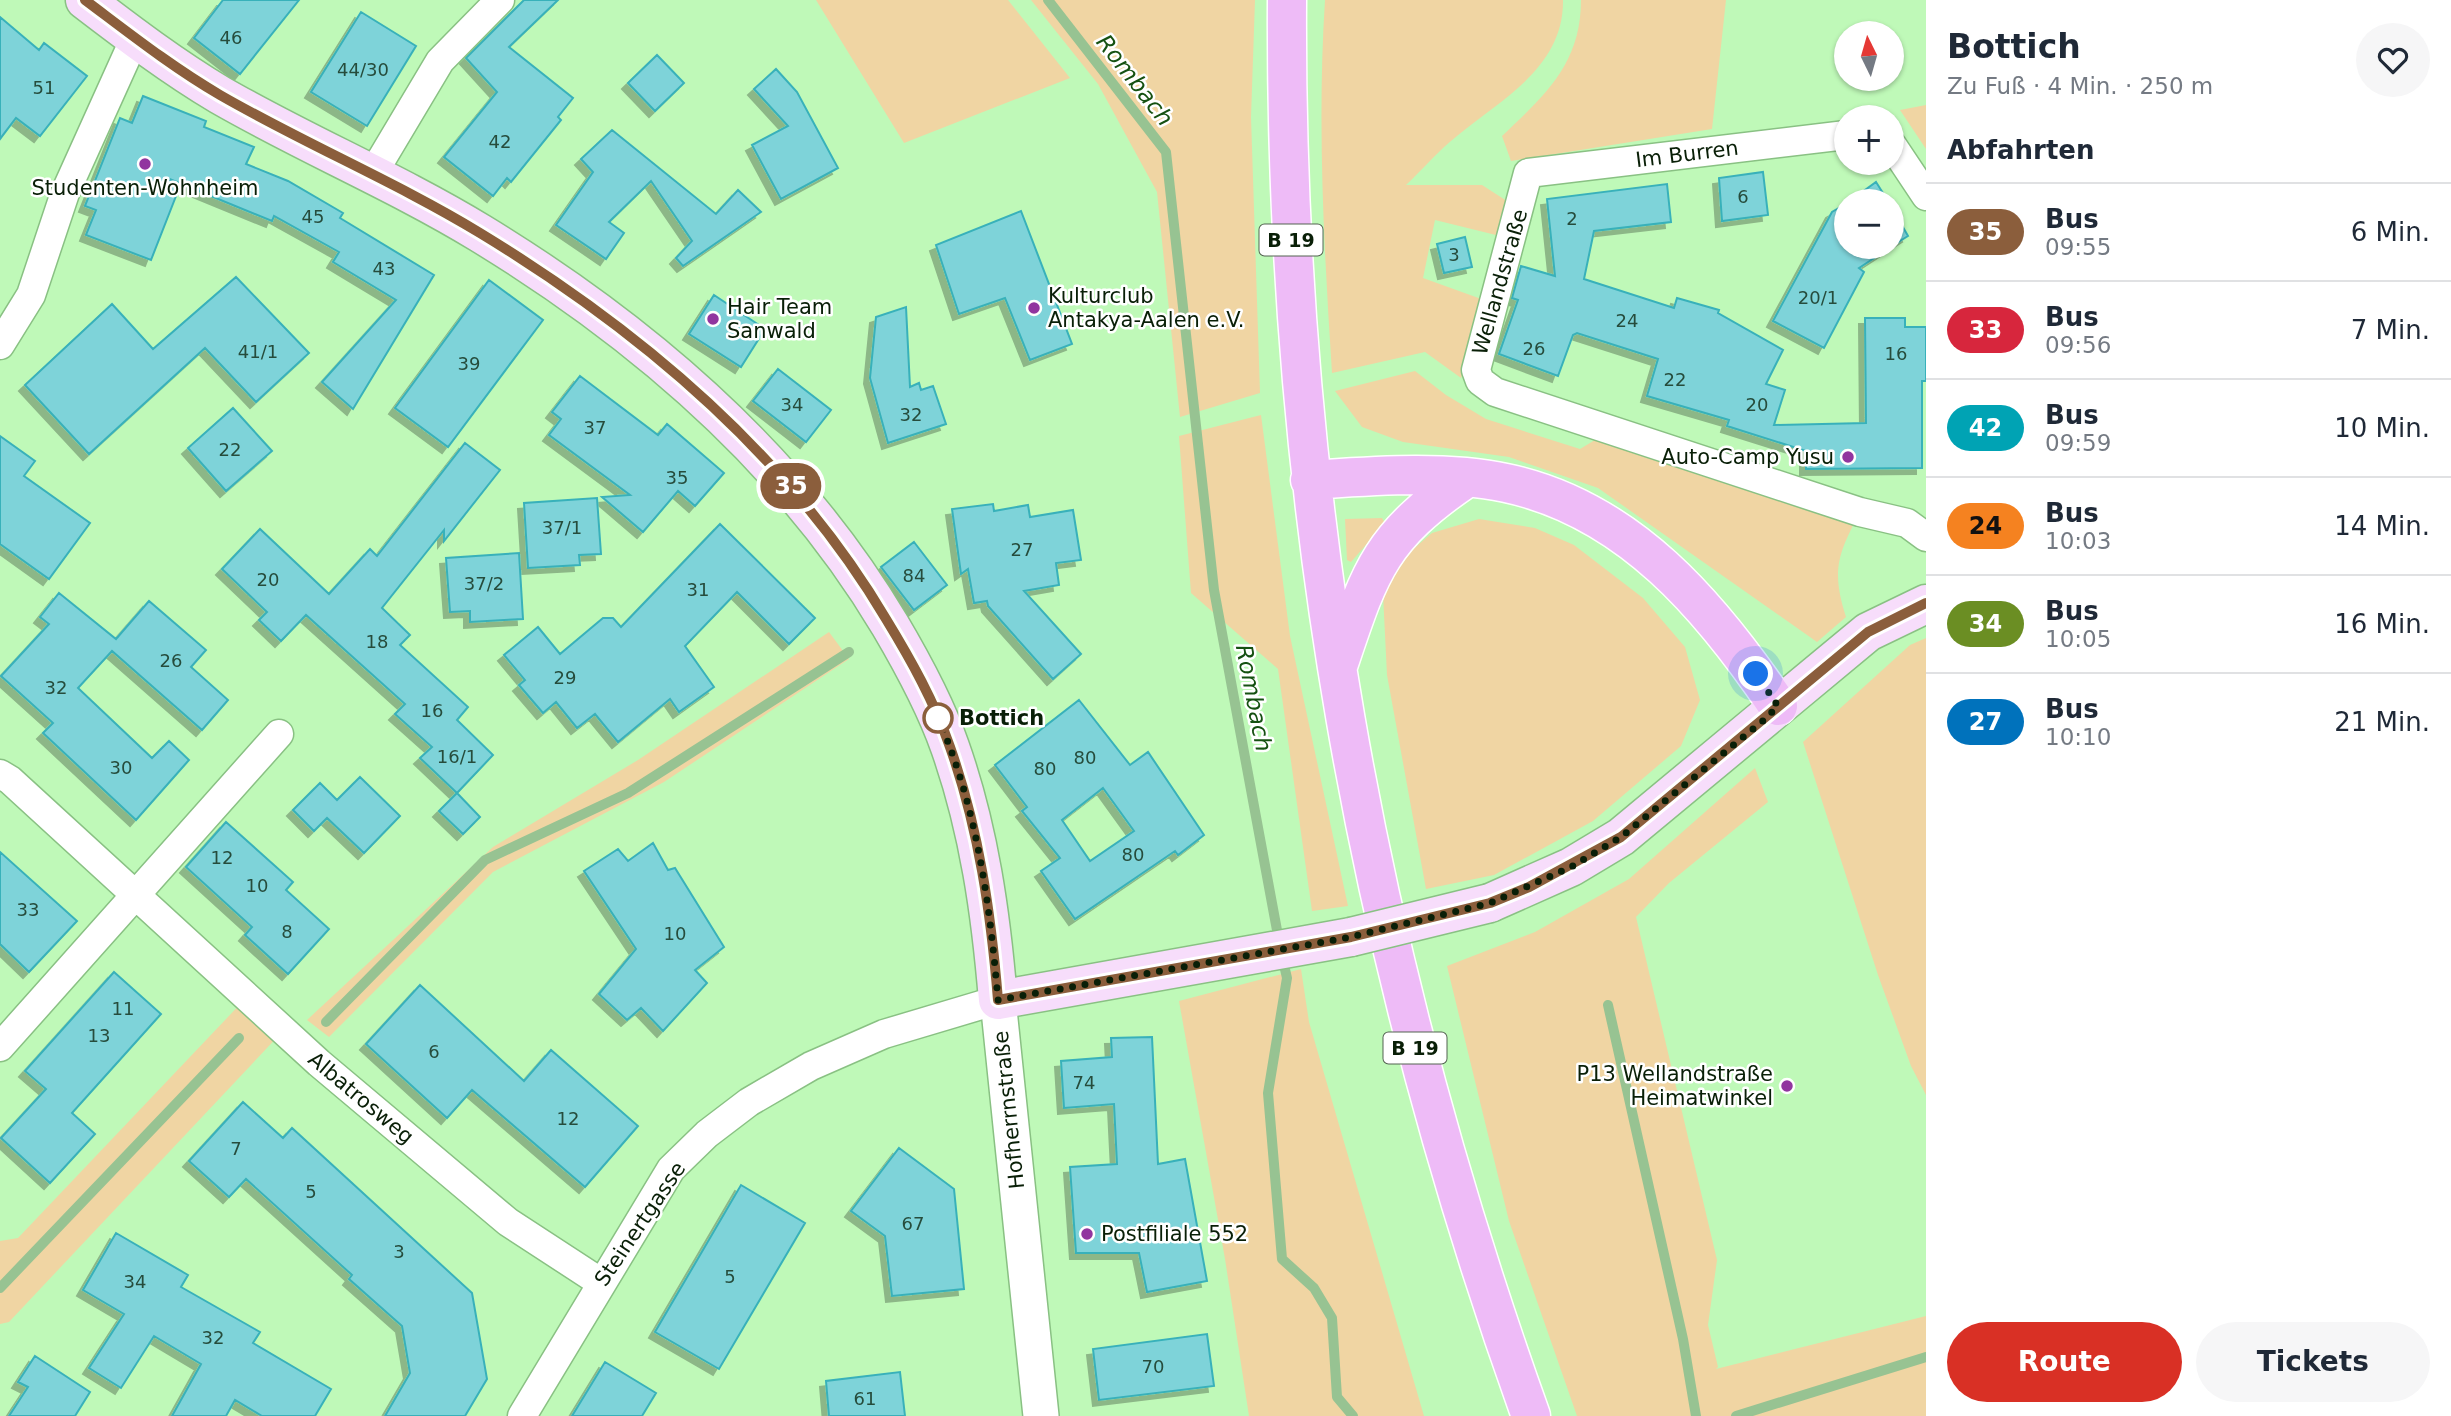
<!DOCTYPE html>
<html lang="de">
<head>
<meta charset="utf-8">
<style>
  body { margin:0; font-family:"DejaVu Sans",sans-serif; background:#f6f6f7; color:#1f2937; height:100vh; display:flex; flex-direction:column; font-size:26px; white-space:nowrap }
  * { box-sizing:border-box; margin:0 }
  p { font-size:23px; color:#747a83 }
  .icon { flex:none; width:38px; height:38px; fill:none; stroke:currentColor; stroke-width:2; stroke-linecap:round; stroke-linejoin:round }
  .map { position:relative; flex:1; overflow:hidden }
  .side { display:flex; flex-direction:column; background:#fff; width:525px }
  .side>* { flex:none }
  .badge { padding:0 14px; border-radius:23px; font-size:24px; line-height:46px }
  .needle { width:46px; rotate:355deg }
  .controls { position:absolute; left:1834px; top:21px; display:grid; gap:14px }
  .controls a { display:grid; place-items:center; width:70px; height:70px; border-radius:50%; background:#fff; box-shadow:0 2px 5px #0004; font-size:35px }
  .you { position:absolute; width:35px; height:35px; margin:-18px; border:5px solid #fff; border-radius:50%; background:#1a73e8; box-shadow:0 0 0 10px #1a73e833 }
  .map>.badge { position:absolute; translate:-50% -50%; box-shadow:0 0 0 4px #fff }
  h2 { padding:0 21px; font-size:26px; line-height:63px }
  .round { display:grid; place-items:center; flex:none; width:74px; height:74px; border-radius:37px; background:#f6f6f7 }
  .headline { display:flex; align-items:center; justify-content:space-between; height:119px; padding:0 21px }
  h1 { font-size:33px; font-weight:600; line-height:52px }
  .action { display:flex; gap:14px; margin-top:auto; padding:14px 21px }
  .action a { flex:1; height:80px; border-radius:42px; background:#d93025; color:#fff; font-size:28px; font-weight:600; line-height:80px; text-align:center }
  .action a+a { background:#f6f6f7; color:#1f2937 }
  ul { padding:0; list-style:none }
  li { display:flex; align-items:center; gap:21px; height:98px; padding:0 21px; border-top:2px solid #e0e1e3 }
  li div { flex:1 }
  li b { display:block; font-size:26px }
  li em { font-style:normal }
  li .badge { min-width:77px; font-weight:700; text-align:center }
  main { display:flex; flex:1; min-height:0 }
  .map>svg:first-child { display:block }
  .green { fill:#f0d5a3 }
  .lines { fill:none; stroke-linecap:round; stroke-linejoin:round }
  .stream { stroke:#97c392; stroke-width:10 }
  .building { fill:#7ed3d9; stroke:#39b1ba; stroke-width:2; fill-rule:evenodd; filter:url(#shadow) }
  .minor-casing { stroke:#89c183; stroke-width:31 }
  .tertiary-casing { stroke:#89c183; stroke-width:38 }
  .secondary-casing { stroke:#89c183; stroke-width:41 }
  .primary-casing { stroke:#fff; stroke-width:41 }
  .minor { stroke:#fff; stroke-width:28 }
  .tertiary { stroke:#fff; stroke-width:35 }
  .secondary { stroke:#f7ddfb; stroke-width:38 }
  .primary { stroke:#eebbf7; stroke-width:38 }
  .secondary-bridge-casing { stroke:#89c183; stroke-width:41; stroke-linecap:butt }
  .secondary-bridge { stroke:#f7ddfb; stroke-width:38 }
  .line-casing { stroke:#fff; stroke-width:16 }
  .line { stroke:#8b5e3c; stroke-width:10 }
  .walk { stroke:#091f07; stroke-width:7; stroke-dasharray:0 12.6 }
  .poi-dot { fill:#91359f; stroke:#fff; stroke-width:2.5 }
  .stop-dot { fill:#fff; stroke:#8b5e3c; stroke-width:3.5 }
  .labels { text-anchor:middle; stroke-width:5; stroke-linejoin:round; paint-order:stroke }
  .number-label { font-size:18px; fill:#264c3c }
  .shield { fill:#fff; stroke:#536251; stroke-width:2 }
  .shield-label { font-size:19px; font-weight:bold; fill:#091f07 }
  .street-label { font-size:21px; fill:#091f07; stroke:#fff }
  .poi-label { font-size:21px; fill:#091f07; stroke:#fff; text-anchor:start }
  .stop-label { font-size:21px; font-weight:bold; fill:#091f07; stroke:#fff; text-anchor:start }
  .water-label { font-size:23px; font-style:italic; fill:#155111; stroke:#fff }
</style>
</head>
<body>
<main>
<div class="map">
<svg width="1926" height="1416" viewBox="0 0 1926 1416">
  <defs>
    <filter id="shadow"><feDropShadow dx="-6" dy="6" stdDeviation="0" flood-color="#0004"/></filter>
  </defs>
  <rect width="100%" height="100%" fill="#bff9b8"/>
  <path class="green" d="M816,0h192l62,78 -166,65z
    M1031,0h224l-4,117 9,276 -80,24 -23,-225 -59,-108z
    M1325,0h238c1,67 -61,99 -106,136 -18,14 -34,33 -51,49h76l28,18 -10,33 -65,-16 -12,58 61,22 -23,78 -36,-26 -93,21c-8,-124 -15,-249 -7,-373z
    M1581,0h145l-14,129 -201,32 -9,-25c43,-41 79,-72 79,-136z
    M1926,105v44l-26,-39z
    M1415,371l31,24 40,24 94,30 30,-18 250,81c-22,42 -29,58 -14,105l-29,25 -219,-154 -89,-31 -106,-15 -41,-15 -27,-36z
    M1261,415l29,221 58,270 -36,5 -34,-242 -87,-76 -12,-157z
    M1382,518l3,5 -34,39 -4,-2 -2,-41z
    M1479,519l56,9 39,17 69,53 42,49 15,53 -19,46 -88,75 -99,54 -68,14 -39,-214 -4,-81 14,-31 35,-30z
    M829,632l20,27 -185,123 -171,90 -164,165 -22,-17 186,-173 145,-87z
    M1926,638v457l-15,-29 -33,-91 -75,-233 107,-97z
    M1755,768l13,34 -99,81 -33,34 81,343 -9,65 10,42 -2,2 210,-53v100h-349l-68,-195 -62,-255 88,-34 94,-53z
    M1301,969l8,53 115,394h-175l-24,-157 -46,-258z
    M246,998l37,33 -274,291 -9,2v-83l18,-3z"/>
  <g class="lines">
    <path class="stream" d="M1048,0l118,152 48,438 65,351
      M1282,956l5,22 -19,115 14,166 32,29 18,30 5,79 16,19
      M1608,1005l75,334 13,77
      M326,1022l159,-162 143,-67 221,-141
      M0,1288l239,-250
      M1736,1416l190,-59"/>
  </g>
  <path class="building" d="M223,0h76l-59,74 -46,-36z
    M524,0h34l-49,47 64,51 -15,19 3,3 -50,62 -4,-4 -14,18 -49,-39 53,-65 -31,-34z
    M361,12l55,34 -49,80 -56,-34z
    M0,17l39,33 5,-7 43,33 -47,60 -24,-18 -16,21z
    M657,55l27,28 -29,28 -27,-28z
    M776,69l21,23 41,76 -57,31 -29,-54 36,-19 -34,-37z
    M143,96l63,25 -2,6 50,20 -8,17 42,17 55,32 -3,5 94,57 -81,134 -31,-27 74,-82 -63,-38 6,-10 -65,-36 -2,5 -105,-43 11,13 -27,69 -65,-25 10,-25 -11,-4 35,-88 12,5z
    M612,130l104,84 22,-24 23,22 -78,54 -7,-8 16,-17 -41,-60 -42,41 15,11 -18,26 -50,-34 37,-53 -12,-13z
    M1763,172l5,43 -46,6 -3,-43z
    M1876,182l12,19h-38z
    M1667,184l4,38 -77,9 -10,48 90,29 3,-10 42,12 -1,3 65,37 -17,34 19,6 -11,35 92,-2 -1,-105h40v9h21v54h-4v87l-116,1v-18l-79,-25 2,-6 -82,-24 11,-37 -81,-26 -4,2 -15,41 -59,-22 19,-54 -6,-2 9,-32 34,10 -8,-77z
    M1846,204v43h45l-32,21 5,4 -40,76 -51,-27 59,-109z
    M1892,208l16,28 -16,10z
    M1021,211l51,133 -42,16 -25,-62 -46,16 -23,-69z
    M1465,237l7,30 -28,6 -7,-29z
    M236,277l73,76 -53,49 -51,-54 -116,106 -64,-69 87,-81 41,45z
    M489,280l54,40 -95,127 -53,-39z
    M714,295l51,34 -24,38 -52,-33z
    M906,307l4,80 9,-4 2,7 12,-4 13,38 -58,19 -18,-65 6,-61z
    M778,369l53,41 -25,32 -53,-41z
    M580,376l78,59 9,-11 57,49 -29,33 -17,-15 -35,41 -41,-35 28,-2 -81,-60 12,-16 -9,-7z
    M233,408l39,43 -46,40 -38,-43z
    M0,436l35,25 -11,15 66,47 -41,56 -49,-35z
    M465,443l35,27 -56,71v-11l-62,78 28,27 -10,10 68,62 -11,13 36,35 -36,38 -37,-35 12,-11 -37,-33 10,-10 -99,-89 -25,26 -22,-21 8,-8 -45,-43 38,-40 69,65 41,-45 7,7z
    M597,498l4,56 -22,1 1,10 -52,3 -4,-65z
    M993,504l1,7 34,-6 2,12 43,-7 8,50 -25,3 3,22 -35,6 57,63 -28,25 -65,-73 -1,-5 -13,2 -6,-34 -7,5 -9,-65z
    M720,524l95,94 -26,26 -52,-52 -52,54 29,41 -35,25 -9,-13 -52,43 -23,-28 -18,14 -21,-26 -13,11 -24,-28 6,-5 -21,-25 34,-28 22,27 43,-36h10l8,9z
    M914,542l33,43 -33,25 -33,-43z
    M519,553l4,66 -53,3v-11l-20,1 -4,-54z
    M59,593l57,46 33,-38 57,49 -15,17 37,33 -26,30 -90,-79 -34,37 74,70 17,-17 20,19 -53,60 -93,-87 10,-10 -52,-47 48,-52 -9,-7z
    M1079,700l51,65 18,-13 56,83 -26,20 -3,-4 -100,68 -34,-48 19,-13 -38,-47 5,-4 -32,-42zM1103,788l31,43 -44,30 -28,-41z
    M360,777l40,39 -36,37 -37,-35 -13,13 -21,-21 27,-27 17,17z
    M457,793l23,24 -17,17 -24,-23z
    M226,822l67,60 -7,8 43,39 -41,45 -43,-39 7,-8 -66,-60z
    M653,843l15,27 7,-2 49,79 -29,23 12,13 -44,48 -22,-23 -14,12 -28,-26 37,-45 -52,-78 34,-22 10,12z
    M0,852l77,69 -48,51 -29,-28z
    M114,972l47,42 -89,99 23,21 -45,49 -49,-45 45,-49 -21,-18z
    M420,985l104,96 27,-31 87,76 -53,61 -113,-97 -25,28 -81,-74z
    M1152,1037l6,127 27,-5 22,122 -60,11 -8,-39h-63l-6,-86 47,-3 -3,-60 -50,4 -3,-47 51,-4 -1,-19z
    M243,1102l40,36 9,-10 180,165 15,86 -22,37h-80l25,-43 -8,-47 -53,-47 3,-4 -106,-96 -17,18 -40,-36z
    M899,1148l55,41 10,100 -72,7 -7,-60 -34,-25z
    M741,1185l64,38 -86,146 -64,-37z
    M116,1233l72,42 -7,12 79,45 -7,11 78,46 -16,27h-53l-27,-16 -9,16h-54l29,-52 -47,-28 -33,52 -32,-20 35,-54 -41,-24z
    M1207,1334l7,52 -115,14 -6,-51z
    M35,1356l55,36 -15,24h-66l19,-29 -10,-5z
    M605,1362l51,31 -14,23h-70z
    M900,1372l5,44h-76l-3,-35z"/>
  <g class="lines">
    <defs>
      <path id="minor" d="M1846,135l-318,38 -52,197 4,11 15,11 365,120 47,11 19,14
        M1892,145l34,51
        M372,175l68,-114 60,-61
        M0,345l31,-50 34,-102 70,-155
        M0,774l10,6 309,283 189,159 92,60
        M0,1047l279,-313
        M522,1416l149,-247 36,-35 42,-32 62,-36 73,-32 114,-34"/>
      <path id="tertiary" d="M998,1000l43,416"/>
      <path id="secondary" d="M85,0c43,33 88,67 135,95 85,49 176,87 260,138 164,100 311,226 410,392 23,39 45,79 60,122 29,82 41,167 48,253l353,-63
        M1490,903l81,-36 50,-30 247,-205 58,-28"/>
      <path id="primary" d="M1287,0c-3,492 78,954 244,1416
        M1310,480c62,-4 135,-10 196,3 123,26 205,124 272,223
        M1338,666c32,-95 41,-128 127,-187"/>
    </defs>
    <use href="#minor" class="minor-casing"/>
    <use href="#tertiary" class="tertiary-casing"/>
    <use href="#secondary" class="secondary-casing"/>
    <use href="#primary" class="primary-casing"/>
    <use href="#minor" class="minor"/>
    <use href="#tertiary" class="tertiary"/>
    <use href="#secondary" class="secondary"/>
    <use href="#primary" class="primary"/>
    <defs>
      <path id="secondary-bridge" d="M1351,937l139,-34"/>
    </defs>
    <use href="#secondary-bridge" class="secondary-bridge-casing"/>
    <use href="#secondary-bridge" class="secondary-bridge"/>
  </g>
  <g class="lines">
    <defs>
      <path id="line" d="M85,0c44,33 87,67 135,95 85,49 176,87 260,138 161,98 309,222 406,386 25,41 48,82 64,128 29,82 41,167 48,253l353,-63 139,-34 39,-16 92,-50 247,-205 58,-29"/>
    </defs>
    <use href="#line" class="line-casing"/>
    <use href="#line" class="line"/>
    <path class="walk" d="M938,718c39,88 52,187 60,282l353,-63 139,-34 81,-36 50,-30 143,-117 14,-14 -22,-32"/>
  </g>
  <g class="poi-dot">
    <circle cx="145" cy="164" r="7"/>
    <circle cx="1034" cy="308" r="7"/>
    <circle cx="713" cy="319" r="7"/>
    <circle cx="1848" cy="457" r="7"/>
    <circle cx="1787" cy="1086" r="7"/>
    <circle cx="1087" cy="1234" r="7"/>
  </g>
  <circle class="stop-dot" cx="938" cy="718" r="14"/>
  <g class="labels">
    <g class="number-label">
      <text x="231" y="44">46</text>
      <text x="363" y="76">44/30</text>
      <text x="44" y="94">51</text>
      <text x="500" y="148">42</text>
      <text x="1743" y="203">6</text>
      <text x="313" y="223">45</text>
      <text x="1572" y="225">2</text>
      <text x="1454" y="261">3</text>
      <text x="384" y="275">43</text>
      <text x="1818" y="304">20/1</text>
      <text x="1627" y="327">24</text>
      <text x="1534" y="355">26</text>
      <text x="258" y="358">41/1</text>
      <text x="1896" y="360">16</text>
      <text x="469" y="370">39</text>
      <text x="1675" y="386">22</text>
      <text x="792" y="411">34</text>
      <text x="1757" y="411">20</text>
      <text x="911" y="421">32</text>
      <text x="595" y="434">37</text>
      <text x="230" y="456">22</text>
      <text x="677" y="484">35</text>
      <text x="562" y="534">37/1</text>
      <text x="1022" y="556">27</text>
      <text x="914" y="582">84</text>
      <text x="268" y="586">20</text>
      <text x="484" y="590">37/2</text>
      <text x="698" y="596">31</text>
      <text x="377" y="648">18</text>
      <text x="171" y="667">26</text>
      <text x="565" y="684">29</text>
      <text x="56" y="694">32</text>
      <text x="432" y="717">16</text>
      <text x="457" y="763">16/1</text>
      <text x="1085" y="764">80</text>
      <text x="121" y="774">30</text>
      <text x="1045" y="775">80</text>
      <text x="1133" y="861">80</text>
      <text x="222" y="864">12</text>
      <text x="257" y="892">10</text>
      <text x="28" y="916">33</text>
      <text x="287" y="938">8</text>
      <text x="675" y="940">10</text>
      <text x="123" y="1015">11</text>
      <text x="99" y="1042">13</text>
      <text x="434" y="1058">6</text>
      <text x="1084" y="1089">74</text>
      <text x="568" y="1125">12</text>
      <text x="236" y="1155">7</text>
      <text x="311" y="1198">5</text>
      <text x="913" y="1230">67</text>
      <text x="399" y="1258">3</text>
      <text x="730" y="1283">5</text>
      <text x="135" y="1288">34</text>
      <text x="213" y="1344">32</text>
      <text x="1153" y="1373">70</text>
      <text x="865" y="1405">61</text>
    </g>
    <g class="shield">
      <rect x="1259.5" y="224.5" width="63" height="31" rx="5"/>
      <rect x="1383.5" y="1032.5" width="63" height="31" rx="5"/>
    </g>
    <g class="shield-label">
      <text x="1291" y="247">B 19</text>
      <text x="1415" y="1055">B 19</text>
    </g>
    <g class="street-label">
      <text transform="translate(1687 154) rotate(-7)" y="7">Im Burren</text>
      <text transform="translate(1500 282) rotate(-74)" y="7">Wellandstraße</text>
      <text transform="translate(361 1098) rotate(40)" y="7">Albatrosweg</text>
      <text transform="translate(1009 1110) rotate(-96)" y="7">Hofherrnstraße</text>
      <text transform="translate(640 1224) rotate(-56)" y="7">Steinertgasse</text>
    </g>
    <g class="poi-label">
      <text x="145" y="195" text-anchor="middle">Studenten-Wohnheim</text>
      <text x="1048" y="303">Kulturclub<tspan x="1048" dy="24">Antakya-Aalen e.V.</tspan></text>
      <text x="727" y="314">Hair Team<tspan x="727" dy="24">Sanwald</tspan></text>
      <text x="1834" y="464" text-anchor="end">Auto-Camp Yusu</text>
      <text x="1773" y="1081" text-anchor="end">P13 Wellandstraße<tspan x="1773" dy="24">Heimatwinkel</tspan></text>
      <text x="1101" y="1241">Postfiliale 552</text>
    </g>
    <g class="stop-label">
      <text x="959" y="725">Bottich</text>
    </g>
    <g class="water-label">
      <text transform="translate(1135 80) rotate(52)" y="8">Rombach</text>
      <text transform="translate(1254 698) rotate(79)" y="8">Rombach</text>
    </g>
  </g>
</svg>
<div class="controls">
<a><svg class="needle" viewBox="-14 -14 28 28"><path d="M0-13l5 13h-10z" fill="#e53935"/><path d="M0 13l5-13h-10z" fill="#747a83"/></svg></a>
<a>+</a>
<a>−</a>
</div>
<div class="you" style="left:1756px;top:674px"></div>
<b class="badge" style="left:791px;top:486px;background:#8b5e3c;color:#fff">35</b>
</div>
<section class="side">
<div class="headline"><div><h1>Bottich</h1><p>Zu Fuß · 4 Min. · 250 m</p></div><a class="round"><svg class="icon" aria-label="heart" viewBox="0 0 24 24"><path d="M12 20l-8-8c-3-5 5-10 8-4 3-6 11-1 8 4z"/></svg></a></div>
<h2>Abfahrten</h2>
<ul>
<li><span class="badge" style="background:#8b5e3c;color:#fff">35</span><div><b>Bus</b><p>09:55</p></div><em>6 Min.</em></li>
<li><span class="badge" style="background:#d7263d;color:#fff">33</span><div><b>Bus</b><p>09:56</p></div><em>7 Min.</em></li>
<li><span class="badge" style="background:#00a3b4;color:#fff">42</span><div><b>Bus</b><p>09:59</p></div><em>10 Min.</em></li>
<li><span class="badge" style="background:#f58220;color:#111">24</span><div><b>Bus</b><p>10:03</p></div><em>14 Min.</em></li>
<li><span class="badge" style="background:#6b8e23;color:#fff">34</span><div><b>Bus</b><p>10:05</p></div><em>16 Min.</em></li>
<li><span class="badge" style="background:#0072bc;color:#fff">27</span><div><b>Bus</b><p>10:10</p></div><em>21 Min.</em></li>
</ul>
<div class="action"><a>Route</a><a>Tickets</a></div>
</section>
</main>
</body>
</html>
